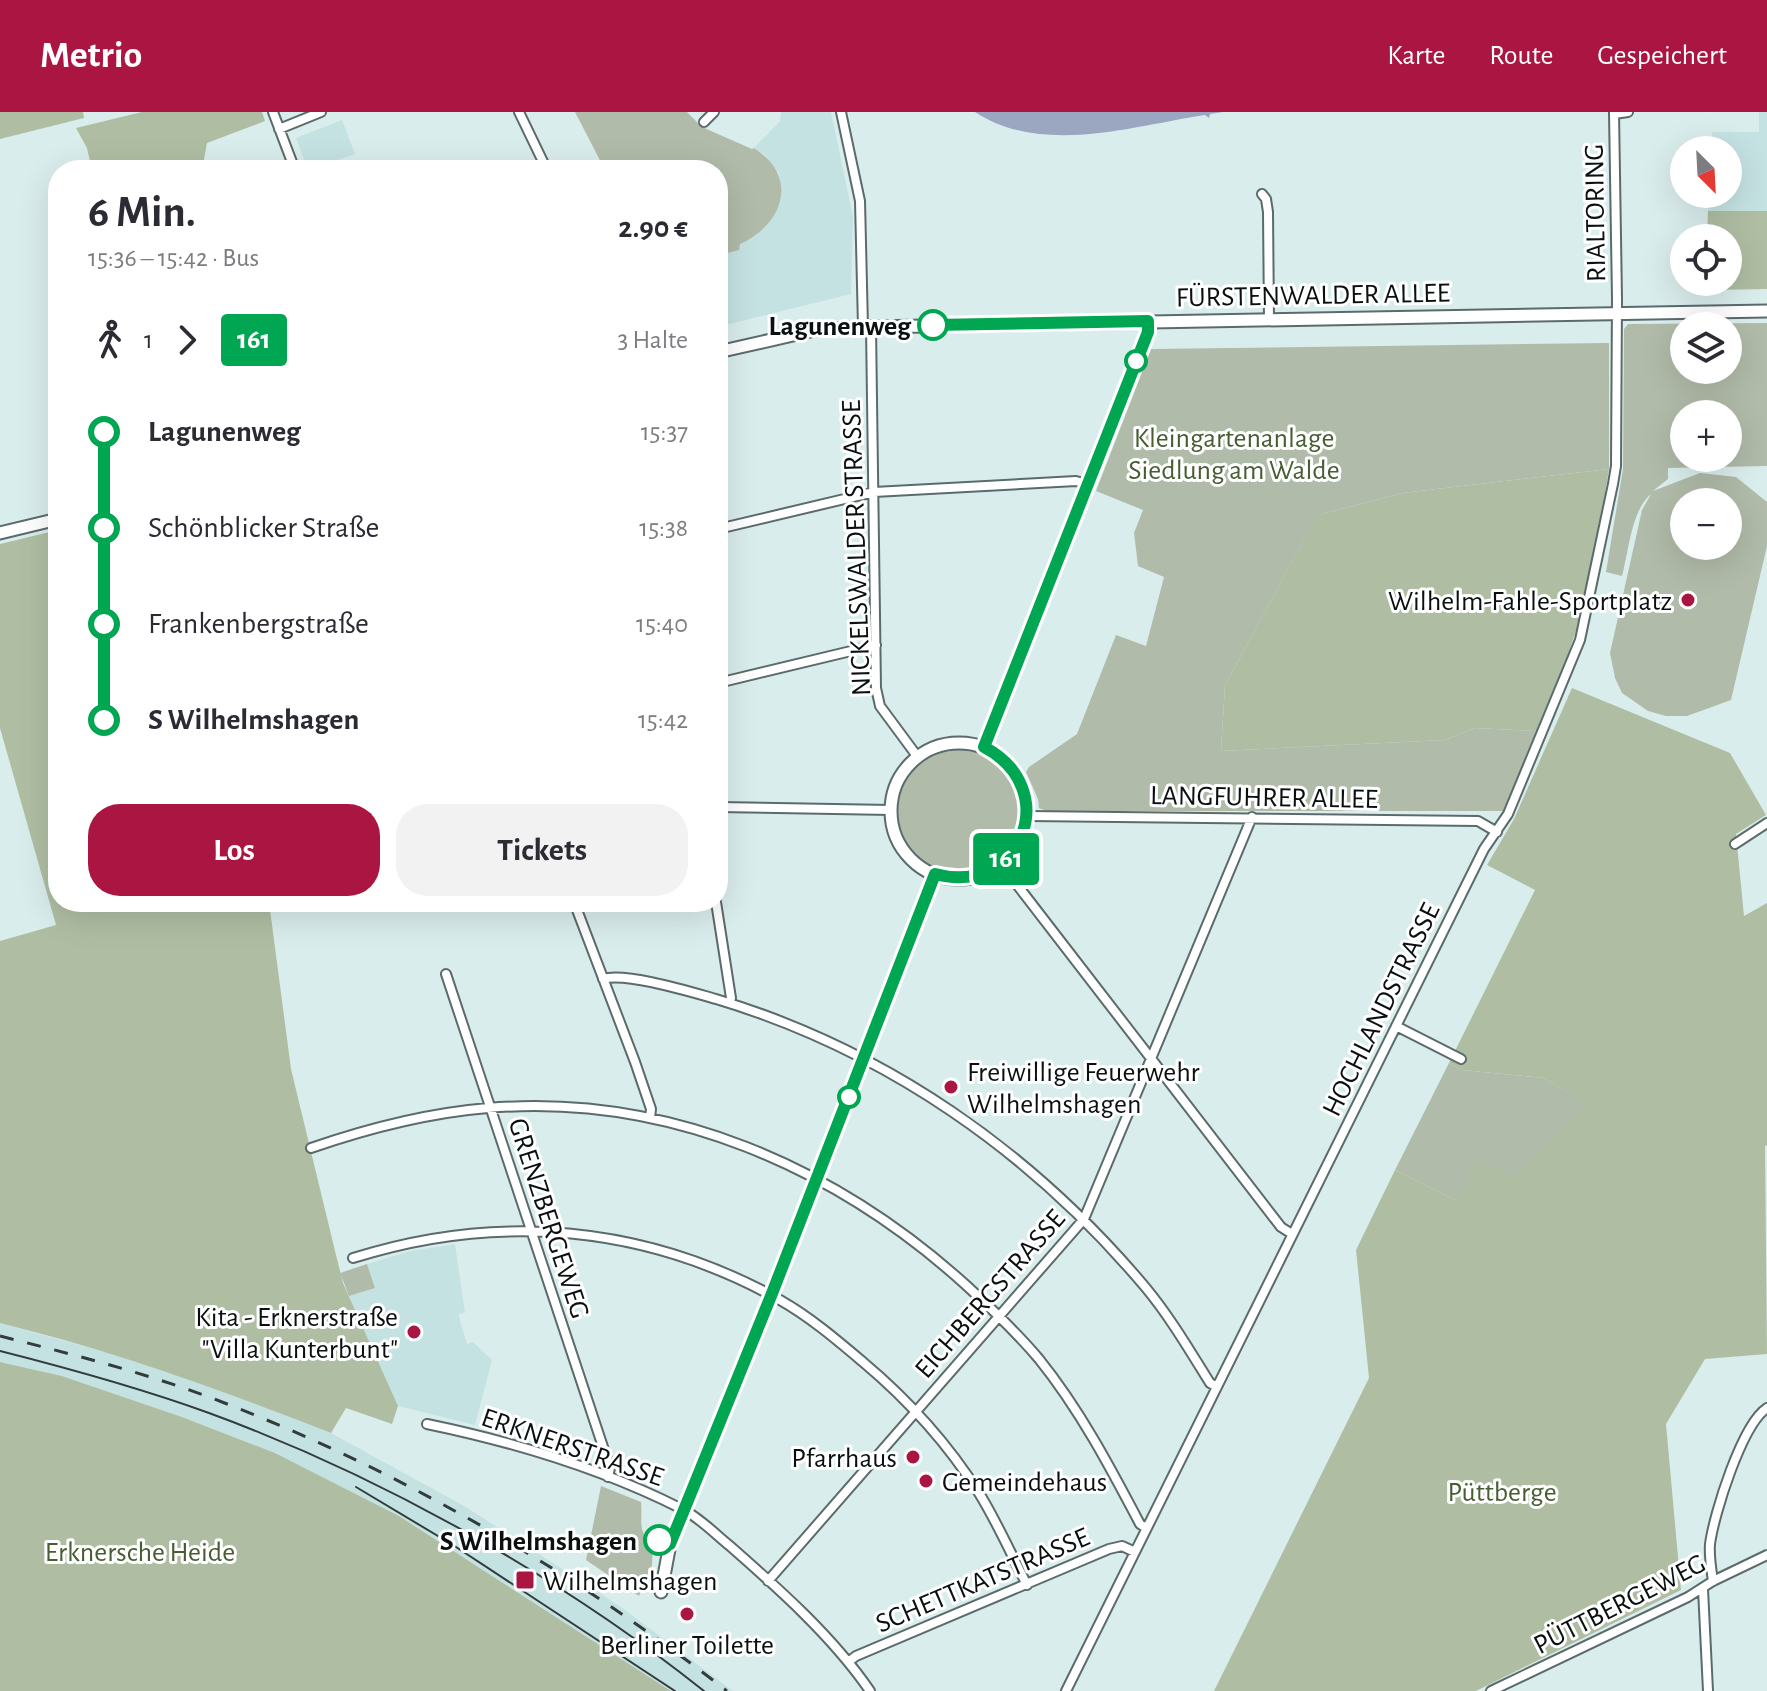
<!DOCTYPE html>
<html lang="de">
<head>
<meta charset="utf-8">
<style>
  body { margin:0; font-family:"Alegreya Sans",sans-serif; background:#f2f2f3; color:#2b2b33; height:100vh; display:flex; flex-direction:column; font-size:30px; white-space:nowrap }
  * { box-sizing:border-box; margin:0 }
  p { font-size:26px; color:#7c7c81 }
  .icon { flex:none; width:44px; height:44px; fill:none; stroke:currentColor; stroke-width:2; stroke-linecap:round; stroke-linejoin:round }
  .map { position:relative; flex:1; overflow:hidden }
  .details { position:absolute; left:48px; top:48px; width:680px; height:752px; display:flex; flex-direction:column; background:#fff; border-radius:32px; box-shadow:0 8px 32px #0002 }
  .details>* { flex:none }
  .badge { padding:0 16px; border-radius:6px; font-size:28px; line-height:52px }
  .needle { width:52px; rotate:156deg }
  .controls { position:absolute; left:1670px; top:24px; display:grid; gap:16px }
  .controls a { display:grid; place-items:center; width:72px; height:72px; border-radius:50%; background:#fff; box-shadow:0 8px 32px #0002; font-size:40px }
  .map>.badge { position:absolute; translate:-50% -50%; box-shadow:0 0 0 4px #fff }
  .legs { display:flex; align-items:center; gap:12px; height:88px; padding:0 40px; font-size:26px }
  .legs p { margin-inline-start:auto }
  .headline { display:flex; align-items:center; justify-content:space-between; height:136px; padding:0 40px }
  h1 { font-size:44px; font-weight:700; line-height:60px }
  .primary-button { display:flex; gap:16px; margin-top:auto; padding:16px 40px }
  .primary-button a { flex:1; height:92px; border-radius:32px; background:#aa1542; color:#fff; font-size:32px; font-weight:700; line-height:92px; text-align:center }
  .primary-button a+a { background:#f2f2f3; color:#2b2b33 }
  ul { padding:0 40px; list-style:none }
  li { display:flex; align-items:center; gap:28px; height:96px; font-size:30px }
  li i { display:grid; place-items:center; width:12px; height:100%; margin:0 10px; background:currentColor }
  li i::after { content:''; width:20px; height:20px; margin:-10px; border:6px solid; border-radius:50%; background:#fff }
  li p { margin-inline-start:auto }
  li:first-child i { background:linear-gradient(#0000 50%,currentColor 0) }
  li:last-child i { background:linear-gradient(currentColor 50%,#0000 0) }
  header { display:flex; align-items:center; gap:48px; box-sizing:border-box; height:112px; padding:0 40px; background:#aa1542; color:#fff }
  header strong { font-size:38px }
  nav { display:flex; gap:44px; margin-inline-start:auto; font-size:28px }
  .map>svg:first-child { display:block }
  .built { fill:#c5e2e3 }
  .green { fill:#b1bba9; fill-rule:evenodd }
  .forest { fill:#afbea3 }
  .water { fill:#9ba6c0 }
  .lines { fill:none; stroke-linecap:round; stroke-linejoin:round }
  .street-casing { stroke:#5b6b6c; stroke-width:12 }
  .secondary-casing { stroke:#5b6b6c; stroke-width:15 }
  .street { stroke:#fff; stroke-width:8 }
  .secondary { stroke:#fff; stroke-width:11 }
  .tram { stroke:#333c3c; stroke-width:2 }
  .rail { stroke:#333c3c; stroke-width:3; stroke-dasharray:14 14; stroke-linecap:butt }
  .line-1-casing { stroke:#fff; stroke-width:18 }
  .line-1 { stroke:#00a651; stroke-width:12 }
  .stop-1-dot { fill:#fff; stroke:#00a651; stroke-width:4 }
  .poi-dot { fill:#aa1542; stroke:#fff; stroke-width:3 }
  .labels { text-anchor:middle; stroke-width:6; stroke-linejoin:round; paint-order:stroke }
  .street-label { font-size:28px; fill:#0a1010; stroke:#fff }
  .stop-label { font-size:28px; font-weight:bold; fill:#0a1010; stroke:#fff; text-anchor:end }
  .park-label { font-size:28px; fill:#475d32; stroke:#fff }
  .poi-label { font-size:28px; fill:#0a1010; stroke:#fff; text-anchor:end }
</style>
</head>
<body>
<header>
<strong>Metrio</strong>
<nav><a>Karte</a><a>Route</a><a>Gespeichert</a></nav>
</header>
<div class="map">
<svg width="1767" height="1579" viewBox="0 0 1767 1579">
  <rect width="100%" height="100%" fill="#daeded"/>
  <path class="built" d="M781,0h50l22,105 -2,77 -133,33v-80l3,8 19,-11 41,-45 -2,-25 -14,-19 -11,-7 26,-27z
    M1759,0h8v177l-62,1 1,-8h22v-44h-21l2,-44h19v-44h-17l1,-18h47z
    M342,8l13,34 -47,16 -12,-32z
    M455,1132l10,69 -6,1 1,7 7,23 6,-2 19,18 -17,65 -77,-19 -49,-110 26,-8 -8,-24 43,-13z
    M0,1211l137,38 114,40 80,32 135,74 155,100 112,84h-62l-272,-175 -124,-63 -93,-36 -120,-41 -62,-14z"/>
  <path class="green" d="M575,0h112l15,15 50,22 2,-1c46,29 29,77 -14,96l-1,6 -19,5 -2,-8v-77h-113z
    M1767,211v143l-99,2v11l-15,12 47,-18 36,4 31,25v44l-36,154 -44,16h-21l-18,-5 -26,-18 -7,-15 -5,-25 32,-143 9,-16c-20,17 -22,56 -29,82l-16,-4 17,-103 1,-140 4,-5zM1684,214h44v44h-44zM1684,302h44v44h-44zM1684,390h44v44h-44z
    M1609,231v126l-207,24 -80,21 -18,26 -79,145 -4,66 224,-11 29,-12 63,3 -32,80h-459l-7,-3 -1,-9 -12,-27 3,-5 48,-33 39,-99 30,11 18,-69 -26,-11 -4,-33 9,-23 -47,-19 55,-142z
    M898 699a61 61 0 1 1 122 0a61 61 0 1 1-122 0Z
    M1449,951l13,7 82,8 44,26 -72,75 -59,22 -62,-31z
    M367,1152l8,24 -26,8 -9,-23z
    M601,1374l40,16c2,17 -5,30 12,41l-1,22 -13,31 -53,-36z"/>
  <path class="forest" d="M0,0h83l1,6 -84,21z
    M142,0h120l3,9 -58,22 -5,27h-110l-5,-22 -11,-20z
    M1708,99h59v78l-62,1 1,-8h22v-44h-21z
    M1609,357c-6,36 -10,74 -19,110 -12,53 -31,103 -53,152l-63,-3 -29,12 -224,11 4,-66 88,-162 9,-9 80,-21z
    M58,418v372h211l22,167 45,186 7,28 55,123 -6,18 -46,-16 -15,25c-109,-43 -218,-82 -331,-110v-382l56,-16 -56,-197v-184z
    M1572,576l158,65 36,62 -30,19 8,82 23,-13v242l-2,1 2,208 -62,5 -39,65 15,166 -205,101h-262l155,-313 -13,-128 39,-80 62,31 21,-41 38,18 71,-74 -43,-26 -82,-8 -13,-7 86,-173 -48,-25 27,-46z
    M0,1250l62,14 120,41 93,36 124,63 272,175h-671z"/>
  <path class="water" d="M975,0h248l-13,2 -1,4 -4,-3c-73,11 -163,41 -230,-3z"/>
  <g class="lines">
    <defs>
      <path id="street" d="M273,0l22,58
        M519,0l28,58
        M841,0l19,89 3,126
        M1614,2l14,-2
        M704,10l10,-10
        M279,17l42,-17
        M1262,82l4,5 2,13 1,107
        M871,215l5,361 4,18 37,50
        M718,417l156,-37 202,-11 11,3
        M718,571l158,-38
        M718,695l173,3
        M1028,704l450,5 19,11
        M1735,732l32,-21
        M1001,752l280,363 11,7
        M574,790l61,160 16,47 -1,9
        M716,790l15,96 -1,5
        M446,862l164,494 -2,9
        M603,867c23,-7 88,13 113,20 170,51 316,153 430,289 24,29 44,63 64,95l7,4
        M1396,914l65,33
        M311,1036c58,-20 116,-35 177,-40 180,-15 348,59 479,178 25,23 50,47 72,73 41,51 71,108 101,165l6,4
        M353,1146c146,-46 293,-33 427,42 30,17 57,40 83,62 44,37 85,82 116,131 18,29 32,61 48,92
        M427,1312c87,18 174,44 255,85 17,8 33,25 48,37 49,43 103,91 140,145
        M768,1469l316,-362 168,-402
        M1713,1469c-2,-13 -4,-25 -3,-37 4,-30 32,-120 57,-136
        M1703,1477l5,102
        M848,1550l8,-6 253,-107 13,-3 13,6
        M1066,1579l418,-842 24,-35 72,-174 33,-156 3,-18 1,-167 -3,-187
        M1491,1579l197,-94 25,-16 54,-26"/>
      <path id="secondary" d="M718,240l97,-22 56,-3 896,-16
        M0,421l58,-14
        M891 699a68 68 0 1 1 136 0a68 68 0 1 1-136 0Z
        M984,635l164,-415v-11
        M661,1480l9,-48 101,-248 164,-422"/>
    </defs>
    <use href="#street" class="street-casing"/>
    <use href="#secondary" class="secondary-casing"/>
    <use href="#street" class="street"/>
    <use href="#secondary" class="secondary"/>
    <path class="tram" d="M0,1239c71,18 140,37 209,62 172,63 352,164 495,278
      M356,1375l97,58 222,146"/>
    <path class="rail" d="M0,1224c75,19 150,38 222,66 181,70 351,169 505,289"/>
  </g>
  <g class="lines">
    <defs>
      <path id="line-1" d="M659,1428l11,4 14,-34 87,-214 164,-422c86,23 129,-85 49,-127l164,-415v-11l-215,4"/>
    </defs>
    <use href="#line-1" class="line-1-casing"/>
    <use href="#line-1" class="line-1"/>
  </g>
  <g class="stop-1-dot">
    <circle cx="933" cy="213" r="14"/>
    <circle cx="1136" cy="249" r="10"/>
    <circle cx="849" cy="985" r="10"/>
    <circle cx="659" cy="1428" r="14"/>
  </g>
  <g class="poi-dot">
    <circle cx="1688" cy="488" r="8"/>
    <circle cx="951" cy="975" r="8"/>
    <circle cx="414" cy="1220" r="8"/>
    <circle cx="913" cy="1345" r="8"/>
    <circle cx="926" cy="1369" r="8"/>
    <rect x="515" y="1458" width="20" height="20" rx="4"/>
    <circle cx="687" cy="1502" r="8"/>
  </g>
  <g class="labels">
    <g class="street-label">
      <text transform="translate(1594 101) rotate(-91)" y="10">RIALTORING</text>
      <text transform="translate(1313 182) rotate(-1)" y="10">FÜRSTENWALDER ALLEE</text>
      <text transform="translate(855 436) rotate(-92)" y="10">NICKELSWALDER STRASSE</text>
      <text transform="translate(1264 684) rotate(1)" y="10">LANGFUHRER ALLEE</text>
      <text transform="translate(1380 897) rotate(-64)" y="10">HOCHLANDSTRASSE</text>
      <text transform="translate(550 1106) rotate(72)" y="10">GRENZBERGEWEG</text>
      <text transform="translate(989 1181) rotate(-49)" y="10">EICHBERGSTRASSE</text>
      <text transform="translate(573 1334) rotate(19)" y="10">ERKNERSTRASSE</text>
      <text transform="translate(982 1467) rotate(-23)" y="10">SCHETTKATSTRASSE</text>
      <text transform="translate(1619 1491) rotate(-27)" y="10">PÜTTBERGEWEG</text>
    </g>
    <g class="stop-label">
      <text x="911" y="223">Lagunenweg</text>
      <text x="637" y="1438">S Wilhelmshagen</text>
    </g>
    <g class="park-label">
      <text x="1234" y="335">Kleingartenanlage<tspan x="1234" dy="32">Siedlung am Walde</tspan></text>
      <text x="1502" y="1389">Püttberge</text>
      <text x="140" y="1449">Erknersche Heide</text>
    </g>
    <g class="poi-label">
      <text x="1672" y="498">Wilhelm-Fahle-Sportplatz</text>
      <text x="967" y="969" text-anchor="start">Freiwillige Feuerwehr<tspan x="967" dy="32">Wilhelmshagen</tspan></text>
      <text x="398" y="1214">Kita - Erknerstraße<tspan x="398" dy="32">"Villa Kunterbunt"</tspan></text>
      <text x="897" y="1355">Pfarrhaus</text>
      <text x="942" y="1379" text-anchor="start">Gemeindehaus</text>
      <text x="543" y="1478" text-anchor="start">Wilhelmshagen</text>
      <text x="687" y="1542" text-anchor="middle">Berliner Toilette</text>
    </g>
  </g>
</svg>
<div class="controls">
<a><svg class="needle" viewBox="-14 -14 28 28"><path d="M0-13l5 13h-10z" fill="#e53935"/><path d="M0 13l5-13h-10z" fill="#7c7c81"/></svg></a>
<a><svg class="icon" aria-label="locate" viewBox="0 0 24 24"><circle cx="12" cy="12" r="6"/><path d="M12 2v4M12 18v4M2 12h4M18 12h4"/></svg></a>
<a><svg class="icon" aria-label="layers" viewBox="0 0 24 24"><path d="M12 4l9 5-9 5-9-5zM3 14l9 5 9-5"/></svg></a>
<a>+</a>
<a>−</a>
</div>
<b class="badge" style="left:1006px;top:747px;background:#00a651;color:#fff">161</b>
<section class="details">
<div class="headline"><div><h1>6 Min.</h1><p>15:36 – 15:42 · Bus</p></div><b>2.90 €</b></div>
<div class="legs"><svg class="icon" aria-label="walk" viewBox="0 0 24 24"><circle cx="13" cy="4" r="2"/><path d="M13 8l-2 6 4 7M11 14l-3 7M7 12l3-4h3l4 4"/></svg>1<svg class="icon" aria-label="forward" viewBox="0 0 24 24"><path d="M9 5l7 7-7 7"/></svg><b class="badge" style="background:#00a651;color:#fff">161</b><p>3 Halte</p></div>
<ul>
<li><i style="color:#00a651"></i><b>Lagunenweg</b><p>15:37</p></li>
<li><i style="color:#00a651"></i><span>Schönblicker Straße</span><p>15:38</p></li>
<li><i style="color:#00a651"></i><span>Frankenbergstraße</span><p>15:40</p></li>
<li><i style="color:#00a651"></i><b>S Wilhelmshagen</b><p>15:42</p></li>
</ul>
<div class="primary-button"><a>Los</a><a>Tickets</a></div>
</section>
</div>
</body>
</html>
